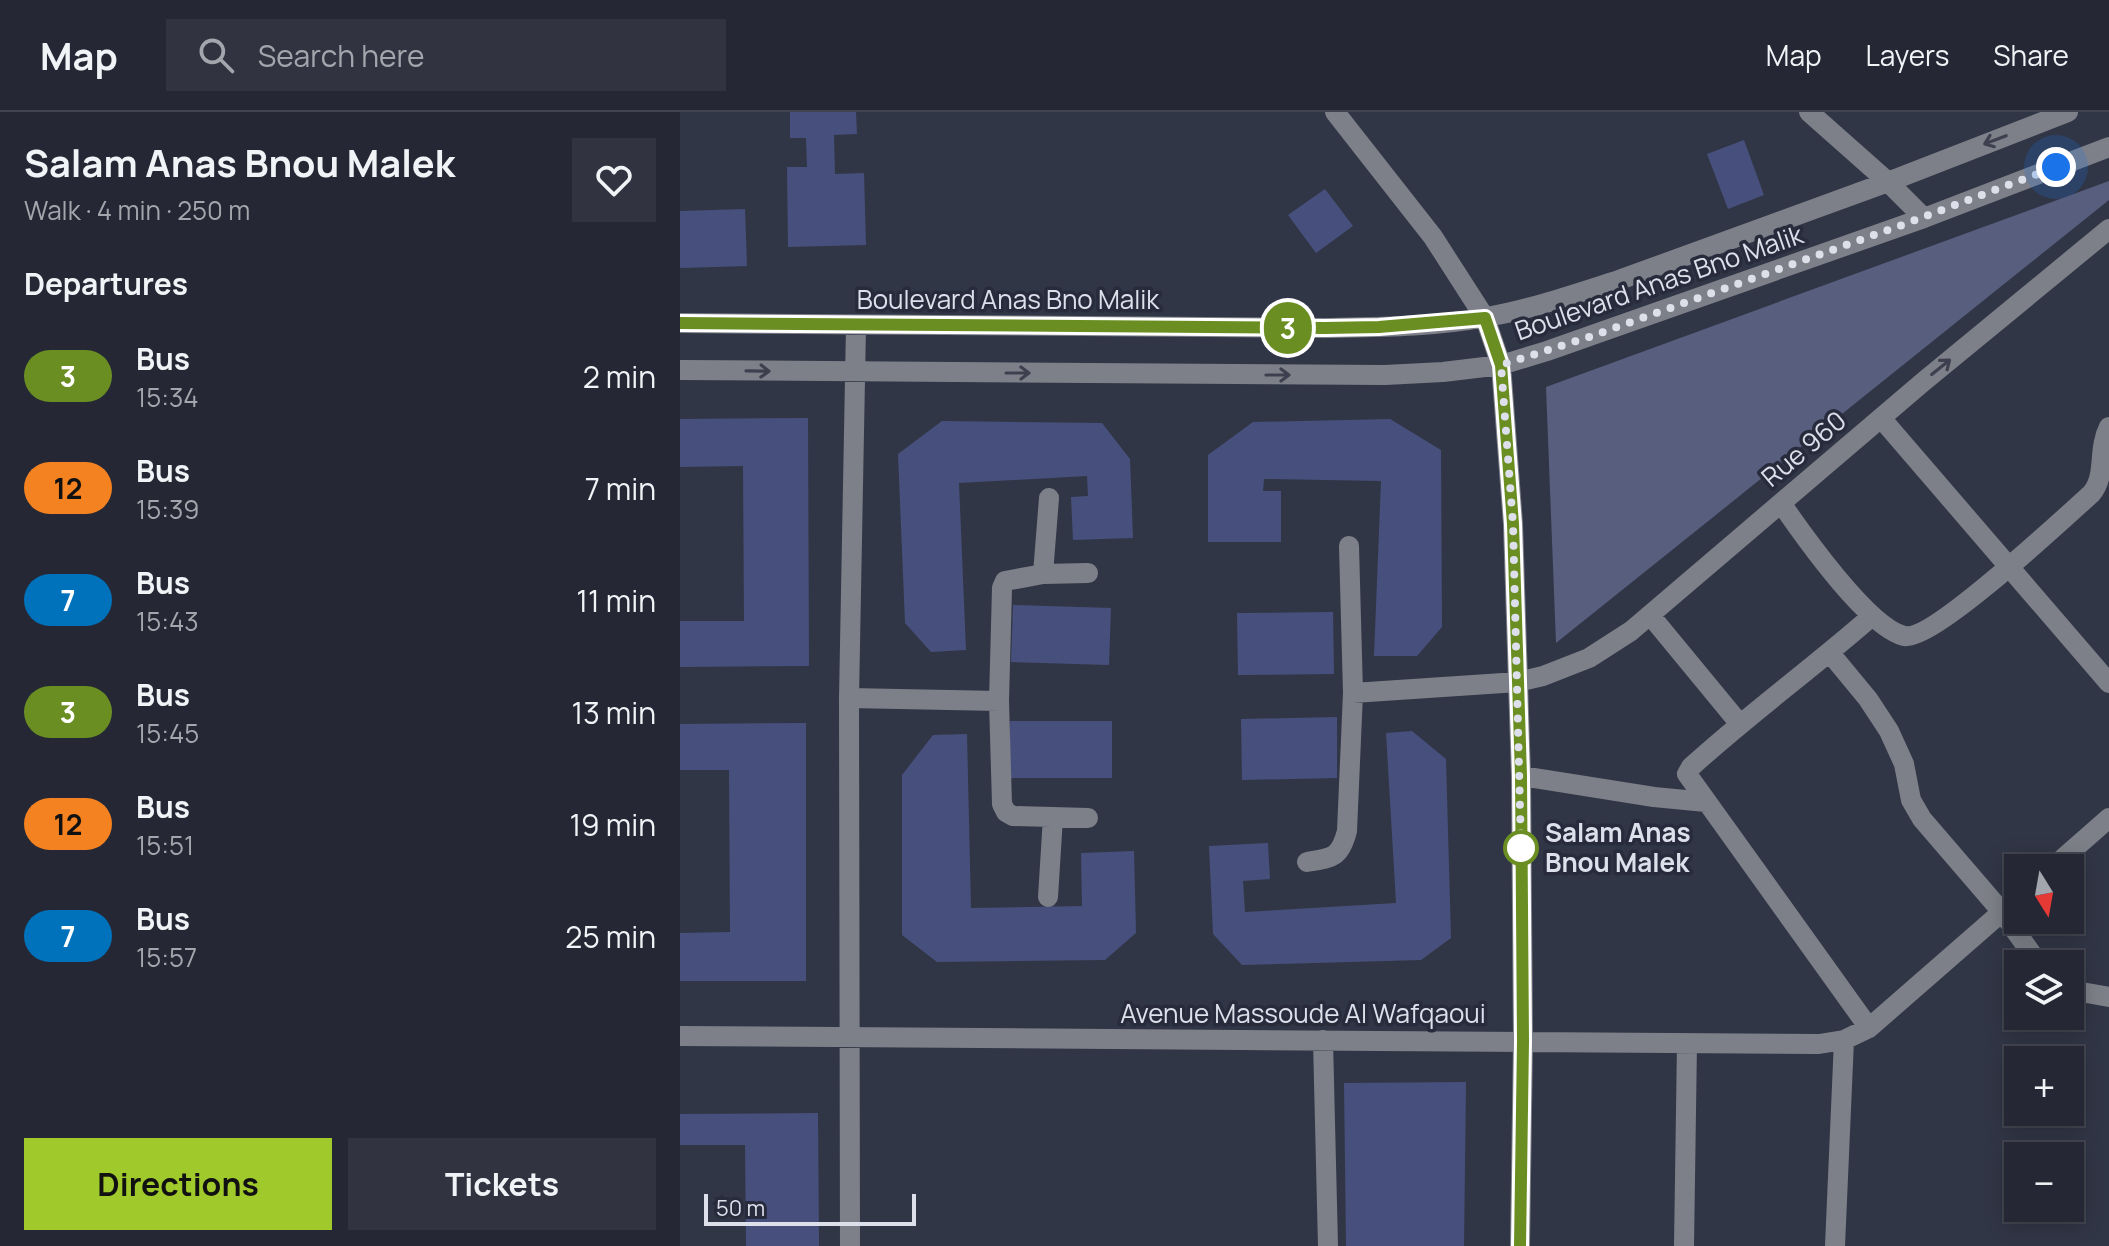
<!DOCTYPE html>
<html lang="en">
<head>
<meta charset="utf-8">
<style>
  body { margin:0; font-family:Manrope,sans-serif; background:#313440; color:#f1f3f6; height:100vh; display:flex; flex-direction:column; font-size:30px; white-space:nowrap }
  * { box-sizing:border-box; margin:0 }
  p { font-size:26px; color:#a3a6ac }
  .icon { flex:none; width:44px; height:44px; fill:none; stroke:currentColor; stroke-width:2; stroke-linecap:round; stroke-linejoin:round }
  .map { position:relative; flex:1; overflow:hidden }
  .side { display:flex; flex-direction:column; background:#252834; width:680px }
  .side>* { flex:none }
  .badge { padding:0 16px; border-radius:26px; font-size:28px; line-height:52px }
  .needle { width:52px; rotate:169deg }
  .buttons { position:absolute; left:1324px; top:742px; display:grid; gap:16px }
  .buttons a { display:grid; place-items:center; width:80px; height:80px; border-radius:0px; background:#252834; box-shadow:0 4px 20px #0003,0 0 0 2px #42444f; font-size:40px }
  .scale { position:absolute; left:24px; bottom:20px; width:212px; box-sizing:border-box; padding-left:8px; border:4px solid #dde0eb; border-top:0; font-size:22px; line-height:28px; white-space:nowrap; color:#dde0eb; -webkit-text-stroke:6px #282b3c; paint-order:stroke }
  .you { position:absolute; width:40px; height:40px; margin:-20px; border:6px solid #fff; border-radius:50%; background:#1a73e8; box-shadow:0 0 0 12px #1a73e833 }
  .map>.badge { position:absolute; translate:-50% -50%; box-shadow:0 0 0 4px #fff }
  h2 { padding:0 24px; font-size:30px; line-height:72px }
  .round { display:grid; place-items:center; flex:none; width:84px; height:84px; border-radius:0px; background:#313440 }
  .summary { display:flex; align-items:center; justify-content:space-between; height:136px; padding:0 24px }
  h1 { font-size:38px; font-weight:700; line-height:60px }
  .primary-button { display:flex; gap:16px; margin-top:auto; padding:16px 24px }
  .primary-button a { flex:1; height:92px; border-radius:0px; background:#a0c92c; color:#111; font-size:32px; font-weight:700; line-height:92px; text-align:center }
  .primary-button a+a { background:#313440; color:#f1f3f6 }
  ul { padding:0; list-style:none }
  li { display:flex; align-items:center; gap:24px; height:112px; padding:0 24px }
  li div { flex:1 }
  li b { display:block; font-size:30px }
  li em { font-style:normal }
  li .badge { min-width:88px; font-weight:700; text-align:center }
  header { display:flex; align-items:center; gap:48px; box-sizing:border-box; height:112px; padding:0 40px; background:#252834; border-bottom:2px solid #42444f }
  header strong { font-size:38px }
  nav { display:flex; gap:44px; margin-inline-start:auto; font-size:28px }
  .search { width:560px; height:72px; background:#313440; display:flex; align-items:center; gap:20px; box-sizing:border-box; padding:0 28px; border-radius:0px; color:#a3a6ac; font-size:30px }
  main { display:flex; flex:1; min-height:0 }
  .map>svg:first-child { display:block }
  .green { fill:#575e7e }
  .building { fill:#47507c }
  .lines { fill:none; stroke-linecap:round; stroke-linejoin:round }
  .minor { stroke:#7e8089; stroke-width:20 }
  .oneway { stroke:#3e404f }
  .line-casing { stroke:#fff; stroke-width:18 }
  .line { stroke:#6b8e23; stroke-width:12 }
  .walk { stroke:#dde0eb; stroke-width:8; stroke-dasharray:0 14.4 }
  .stop-dot { fill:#fff; stroke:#6b8e23; stroke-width:4 }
  .labels { text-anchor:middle; stroke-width:7; stroke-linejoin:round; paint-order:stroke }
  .street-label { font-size:26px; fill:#dde0eb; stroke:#282b3c }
  .stop-label { font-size:26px; font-weight:bold; fill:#dde0eb; stroke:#282b3c; text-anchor:start }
</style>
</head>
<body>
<header>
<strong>Map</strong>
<div class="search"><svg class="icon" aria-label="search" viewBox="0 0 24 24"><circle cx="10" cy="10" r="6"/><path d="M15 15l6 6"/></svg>Search here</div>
<nav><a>Map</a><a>Layers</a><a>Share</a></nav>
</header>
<main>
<section class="side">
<div class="summary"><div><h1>Salam Anas Bnou Malek</h1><p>Walk · 4 min · 250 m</p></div><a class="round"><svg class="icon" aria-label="heart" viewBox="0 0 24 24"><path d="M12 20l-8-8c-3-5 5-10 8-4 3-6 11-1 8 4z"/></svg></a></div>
<h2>Departures</h2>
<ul>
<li><span class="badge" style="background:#6b8e23;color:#fff">3</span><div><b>Bus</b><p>15:34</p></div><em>2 min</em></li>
<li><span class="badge" style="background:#f58220;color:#111">12</span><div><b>Bus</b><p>15:39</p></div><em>7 min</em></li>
<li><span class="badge" style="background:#0072bc;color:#fff">7</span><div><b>Bus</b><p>15:43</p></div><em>11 min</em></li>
<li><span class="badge" style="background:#6b8e23;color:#fff">3</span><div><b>Bus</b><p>15:45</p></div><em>13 min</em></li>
<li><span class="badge" style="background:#f58220;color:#111">12</span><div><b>Bus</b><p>15:51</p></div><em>19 min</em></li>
<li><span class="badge" style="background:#0072bc;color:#fff">7</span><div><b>Bus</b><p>15:57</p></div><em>25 min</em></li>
</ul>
<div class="primary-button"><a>Directions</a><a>Tickets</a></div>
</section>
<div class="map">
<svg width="1429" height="1134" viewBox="0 0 1429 1134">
  <rect width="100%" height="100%" fill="#313646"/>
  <path class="green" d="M1429,69v19l-553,443 -10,-256z"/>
  <path class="building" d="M110,0h66l1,22 -23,1 1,39 29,-1 2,72 -78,2 -1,-80h20l-1,-29h-16z
    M1064,28l20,55 -36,14 -21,-55z
    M645,77l28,37 -37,27 -28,-38z
    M65,97l2,57 -67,2v-57z
    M128,306l1,248 -129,1v-46h64l-1,-155 -63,1v-48z
    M710,307l51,31 1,177 -25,29h-43l7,-175 -117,-2 -1,12h18v51h-73v-87l45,-33z
    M262,309l160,2 28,36 3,79 -60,2 -2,-43 17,-1 -1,-20 -128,7 7,167 -35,2 -26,-29 -7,-169z
    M333,493l98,3 -2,57 -98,-3z
    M653,500l1,62 -96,1 -1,-62z
    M657,605v61l-95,2 -1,-61z
    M330,609h102v57h-102z
    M126,611v258h-126v-48l50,-1 -1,-162h-49v-46z
    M732,619l34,28 5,179 -30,22 -179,5 -29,-31 -4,-88 59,-3 2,36 -27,2 2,31 151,-9 -10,-170z
    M287,622l4,174 111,-2 -1,-53 53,-2 2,82 -31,27 -168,2 -35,-27v-160l31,-40z
    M786,970l-2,164h-118l-2,-163z
    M138,1001l1,133h-73l-1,-101h-65v-31z"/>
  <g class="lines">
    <path class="minor" d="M655,0l98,125 52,81 16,47 12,159 8,252 2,265 -3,205
      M1129,0l79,70 36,36
      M0,211l645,5c53,-1 109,-1 162,-11 45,-8 88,-23 132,-37l269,-98 180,-70
      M0,258l705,5 58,-3 58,-7 46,-14 377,-133 185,-71
      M1201,306l228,265
      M1101,391c22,32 87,124 123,133 28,6 160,-118 187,-142 16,-18 6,-44 18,-67
      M669,434l4,147 165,-11 25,-6 46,-18 42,-27 292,-249 186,-153
      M363,462l6,-76
      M970,503l89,108
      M1150,541l38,46 21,32 15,33 7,36 11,19 80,93 37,52
      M169,586l150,3
      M841,664l133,21 52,5
      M408,706l-75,-2 -7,-4 -4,-8 -3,-103 3,-113 3,-7 38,-7 45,-1
      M627,750c25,-4 33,-4 40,-31l6,-138
      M1372,756l57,-50
      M368,785l5,-80
      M1390,878l39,7
      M1189,916l-182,-254 4,-7c58,-53 122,-99 181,-151
      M0,924l1139,8 25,-4 25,-12 149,-130
      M643,928l5,206
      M170,1134l-1,-548 7,-372
      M1004,1134l3,-203
      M1155,1134l9,-206"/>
  </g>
  <defs><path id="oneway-shaft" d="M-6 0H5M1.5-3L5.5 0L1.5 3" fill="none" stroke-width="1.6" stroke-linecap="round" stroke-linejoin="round" transform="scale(2)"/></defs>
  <g class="oneway">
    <use href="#oneway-shaft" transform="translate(1315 28) rotate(159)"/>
    <use href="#oneway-shaft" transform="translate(1261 255) rotate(-39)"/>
    <use href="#oneway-shaft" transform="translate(78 259) rotate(1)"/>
    <use href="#oneway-shaft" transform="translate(338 261)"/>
    <use href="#oneway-shaft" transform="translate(598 263)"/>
  </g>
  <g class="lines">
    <defs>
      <path id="line" d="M0,211l645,5 54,-1 106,-9 16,47 12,159 8,252 2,265 -3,205"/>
    </defs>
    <use href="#line" class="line-casing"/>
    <use href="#line" class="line"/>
    <path class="walk" d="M841,736l-8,-324 -12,-159 91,-29 310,-111 154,-58"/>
  </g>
  <circle class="stop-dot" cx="841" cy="736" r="16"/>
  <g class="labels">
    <g class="street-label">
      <text transform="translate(979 171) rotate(-19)" y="9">Boulevard Anas Bno Malik</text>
      <text x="328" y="197">Boulevard Anas Bno Malik</text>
      <text transform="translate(1124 337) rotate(-40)" y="9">Rue 960</text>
      <text x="623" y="911">Avenue Massoude Al Wafqaoui</text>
    </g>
    <g class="stop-label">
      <text x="865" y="730">Salam Anas<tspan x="865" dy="30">Bnou Malek</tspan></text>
    </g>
  </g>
</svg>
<div class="buttons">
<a><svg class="needle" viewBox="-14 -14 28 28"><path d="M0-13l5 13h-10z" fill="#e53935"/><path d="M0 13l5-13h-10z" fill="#a3a6ac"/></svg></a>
<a><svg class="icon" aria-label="layers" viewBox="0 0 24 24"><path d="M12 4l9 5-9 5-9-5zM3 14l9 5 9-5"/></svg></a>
<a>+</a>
<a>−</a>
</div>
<div class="scale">50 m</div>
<div class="you" style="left:1376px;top:55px"></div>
<b class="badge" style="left:608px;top:216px;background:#6b8e23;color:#fff">3</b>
</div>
</main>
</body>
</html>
